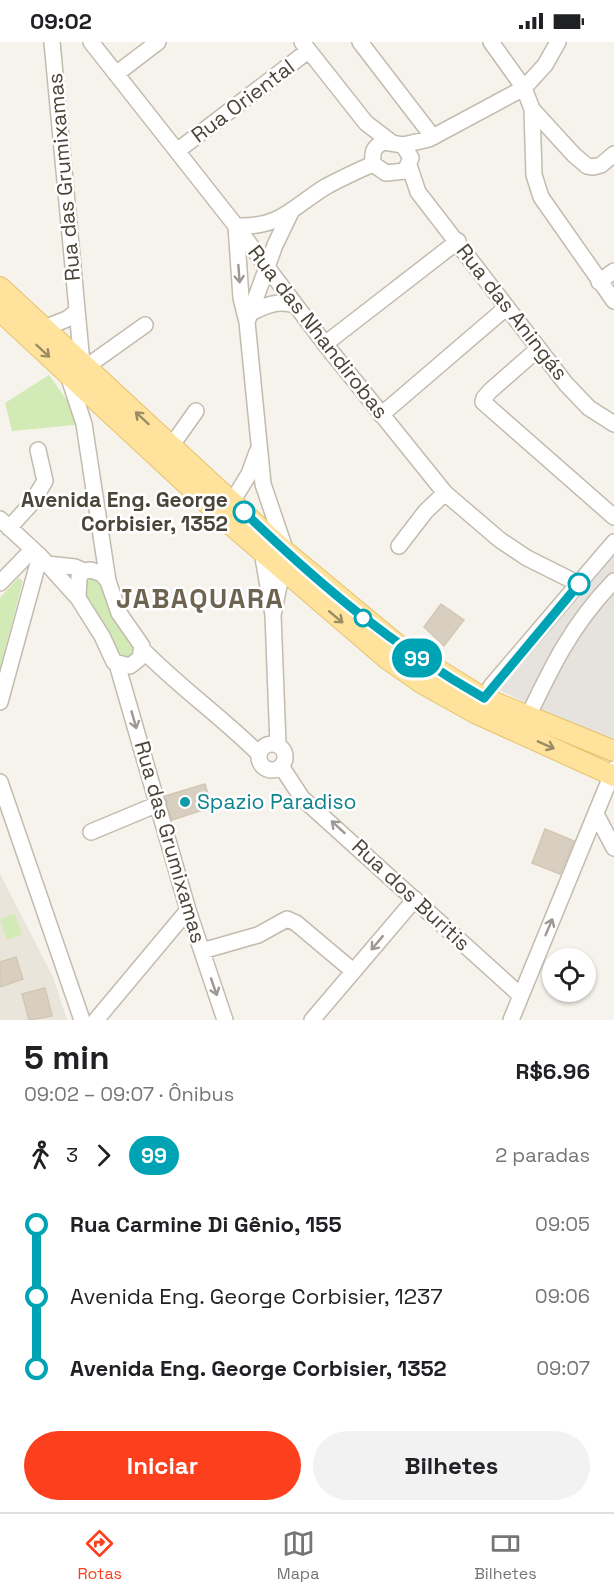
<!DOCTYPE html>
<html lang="pt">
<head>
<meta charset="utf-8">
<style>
  body { margin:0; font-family:"Space Grotesk",sans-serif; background:#f2f2f2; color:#202124; height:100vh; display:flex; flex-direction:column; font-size:22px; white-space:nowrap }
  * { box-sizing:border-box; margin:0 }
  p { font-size:20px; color:#757577 }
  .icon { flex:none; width:33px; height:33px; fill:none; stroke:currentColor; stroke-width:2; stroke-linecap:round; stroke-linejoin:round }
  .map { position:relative; height:978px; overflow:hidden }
  .panel { display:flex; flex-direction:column; background:#fff; flex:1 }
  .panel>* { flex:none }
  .badge { padding:0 12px; border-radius:20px; font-size:21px; line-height:39px }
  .fabs { position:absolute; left:542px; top:906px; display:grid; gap:12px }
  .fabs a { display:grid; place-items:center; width:54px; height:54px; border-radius:50%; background:#fff; box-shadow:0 2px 4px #0004; font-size:30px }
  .map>.badge { position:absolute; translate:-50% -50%; box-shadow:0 0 0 3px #fff }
  .legs { display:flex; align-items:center; gap:9px; height:66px; padding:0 24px; font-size:20px }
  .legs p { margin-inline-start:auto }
  .head { display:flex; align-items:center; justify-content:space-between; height:102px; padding:0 24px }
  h1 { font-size:33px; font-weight:700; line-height:45px }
  .button { display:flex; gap:12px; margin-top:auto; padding:12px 24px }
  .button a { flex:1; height:69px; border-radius:36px; background:#fc3f1d; color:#fff; font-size:24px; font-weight:700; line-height:69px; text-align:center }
  .button a+a { background:#f2f2f2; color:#202124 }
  ul { padding:0 24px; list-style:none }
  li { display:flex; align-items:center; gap:21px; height:72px; font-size:22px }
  li i { display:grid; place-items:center; width:9px; height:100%; margin:0 8px; background:currentColor }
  li i::after { content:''; width:15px; height:15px; margin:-8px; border:4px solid; border-radius:50%; background:#fff }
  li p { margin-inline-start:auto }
  li:first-child i { background:linear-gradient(#0000 50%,currentColor 0) }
  li:last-child i { background:linear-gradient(currentColor 50%,#0000 0) }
  .status { display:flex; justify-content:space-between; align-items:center; height:42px; padding:0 30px; background:#fff; direction:ltr }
  .status svg { height:16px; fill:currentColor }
  .tabs { display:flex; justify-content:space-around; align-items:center; height:84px; border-top:2px solid #e0e0e0; background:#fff; font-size:16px; color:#757577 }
  .tabs a { display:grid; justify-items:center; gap:3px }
  .tabs .current { color:#fc3f1d }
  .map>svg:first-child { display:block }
  .residential { fill:#eae5da }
  .industrial { fill:#e6e2dd }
  .green { fill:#d2eab5 }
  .building { fill:#d8cfc1; stroke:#d3c7b4; stroke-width:1.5 }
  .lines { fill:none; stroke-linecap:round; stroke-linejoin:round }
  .minor-casing { stroke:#c2bbae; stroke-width:18 }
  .major-casing { stroke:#e6c16a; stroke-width:22 }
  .minor { stroke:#fff; stroke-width:15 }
  .major { stroke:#ffe39c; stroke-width:20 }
  .oneway { stroke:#9c9892 }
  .oneway2 { stroke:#9c8c66 }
  .line-1-casing { stroke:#fff; stroke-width:14 }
  .line-1 { stroke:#00a3b4; stroke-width:9 }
  .stop-1-dot { fill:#fff; stroke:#00a3b4; stroke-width:3 }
  .culture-dot { fill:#0f9aa8; stroke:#fff; stroke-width:2 }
  .labels { text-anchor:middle; stroke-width:5; stroke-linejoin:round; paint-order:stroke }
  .street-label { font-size:21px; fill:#4b4439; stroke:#fff }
  .stop-label { font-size:21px; font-weight:bold; fill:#4b4439; stroke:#fff; text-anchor:end }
  .culture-label { font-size:21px; fill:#0d838f; stroke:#fff; text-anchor:start }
  .district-label { font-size:27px; font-weight:bold; letter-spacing:1.5px; fill:#6e6250; stroke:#fff }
</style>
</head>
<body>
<div class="status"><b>09:02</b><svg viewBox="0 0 49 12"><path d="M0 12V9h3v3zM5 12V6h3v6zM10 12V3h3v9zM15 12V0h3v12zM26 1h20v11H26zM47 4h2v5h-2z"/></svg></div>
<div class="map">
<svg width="614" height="978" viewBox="0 0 614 978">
  <rect width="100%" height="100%" fill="#f6f3ec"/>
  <path class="residential" d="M0,832l53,103 14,43h-67z"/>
  <path class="industrial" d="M614,514v182l-41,-13 -74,-35z"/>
  <path class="green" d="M49,333l22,31 4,19 -63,6 -7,-28z
    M91,535l9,2 35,66 1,9 -15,9 -41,-76z
    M18,536l4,2v4l-22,85v-71z
    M15,872l7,21 -15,5 -7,-21z"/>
  <path class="building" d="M441,562l23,16 -20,26 -20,-19z
    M205,742l7,23 -40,13 -7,-24z
    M545,787l29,12 -14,33 -28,-11z
    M16,915l7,22 -23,8v-25z
    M45,946l7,28 -23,4 -7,-26z"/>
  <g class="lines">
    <defs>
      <path id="minor" d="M52,0l30,321
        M91,0l145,184 89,118 120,149 55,47 27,18 52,26
        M302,0l64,81 25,19
        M360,0l73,95
        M491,0l33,46 8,21 42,46 13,11 6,1 8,-2 13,-11
        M116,32l42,-32
        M532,67l2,66 7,22 73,104
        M384,100l19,3 8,13 -6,13 -19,2 -13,-9c-1,-12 0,-17 11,-22z
        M403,103l26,-6 95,-51 21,-23 13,-23
        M177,109l131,-100
        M409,123l9,27 148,192 23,24 25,16
        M599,240l15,-11
        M251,271c15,-8 27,-13 44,-8
        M247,280l28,-77 16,-33
        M44,286l23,-9 10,-8
        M325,302l133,-103
        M538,307l-48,42 -6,7 -1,4 131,115
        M86,325l59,-42
        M68,333l16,49 24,157
        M381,373l126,-108
        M172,403l24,-34
        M227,468l22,-36 8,-22
        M0,477l40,37 38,42
        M9,486l22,-24 14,-23 -7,-31
        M399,504l27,-35 19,-18
        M262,510l11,63 5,130
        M47,522l28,3 9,4
        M91,528l11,4 6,7 11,32 23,33 -2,12 -10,8 -16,-4 -12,-26 -24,-38 1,-21 5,-6z
        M0,541l32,-33
        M273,573l13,-63 -23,-68 -16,-162 -6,-24 -5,-72c45,2 56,-19 91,-40 15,-8 30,-15 46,-22
        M142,607c37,38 80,68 117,105
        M117,622l71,246 37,110
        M0,660l40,-146
        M479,664l13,-21 122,-143
        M524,683c26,-55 47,-100 90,-144
        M259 715a13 13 0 1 1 26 0a13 13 0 1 1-26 0Z
        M281,724l21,32 218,197
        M0,740l82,238
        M597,774l17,32
        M91,790l67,-28
        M202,909l56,-16 29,-16 9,4 57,48
        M96,978l92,-110
        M312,978l103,-121
        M511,978l103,-251"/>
      <path id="major" d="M0,245l286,265 112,93 86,53 130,53
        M0,269l224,208 163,140 36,25 52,29 139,63"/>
    </defs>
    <use href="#minor" class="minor-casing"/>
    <use href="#major" class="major-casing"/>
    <use href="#minor" class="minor"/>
    <use href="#major" class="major"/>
  </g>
  <defs><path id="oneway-shaft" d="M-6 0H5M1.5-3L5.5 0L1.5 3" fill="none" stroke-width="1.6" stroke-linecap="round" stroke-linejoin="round" transform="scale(1.5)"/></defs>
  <g class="oneway">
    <use href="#oneway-shaft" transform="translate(239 232) rotate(86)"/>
    <use href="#oneway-shaft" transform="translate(134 678) rotate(74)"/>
    <use href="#oneway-shaft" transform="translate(338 785) rotate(-138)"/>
    <use href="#oneway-shaft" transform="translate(549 885) rotate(-67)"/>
    <use href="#oneway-shaft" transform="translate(377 901) rotate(130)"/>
    <use href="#oneway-shaft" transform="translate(214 945) rotate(71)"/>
  </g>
  <g class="oneway2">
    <use href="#oneway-shaft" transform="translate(43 309) rotate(43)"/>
    <use href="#oneway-shaft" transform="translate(142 376) rotate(-137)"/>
    <use href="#oneway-shaft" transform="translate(336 575) rotate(40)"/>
    <use href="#oneway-shaft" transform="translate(546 703) rotate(24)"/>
  </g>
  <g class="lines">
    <defs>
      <path id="line-1" d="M244,470c77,74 147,133 240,186l95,-114"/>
    </defs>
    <use href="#line-1" class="line-1-casing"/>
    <use href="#line-1" class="line-1"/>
  </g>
  <g class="stop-1-dot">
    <circle cx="244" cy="470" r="10"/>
    <circle cx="579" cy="542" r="10"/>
    <circle cx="363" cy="576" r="8"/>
  </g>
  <circle class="culture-dot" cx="185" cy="760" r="6"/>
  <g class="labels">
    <g class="street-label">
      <text transform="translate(243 59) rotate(-37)" y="7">Rua Oriental</text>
      <text transform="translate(64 135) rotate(-95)" y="7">Rua das Grumixamas</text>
      <text transform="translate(512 270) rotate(52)" y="7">Rua das Aningás</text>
      <text transform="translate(318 290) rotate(52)" y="7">Rua das Nhandirobas</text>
      <text transform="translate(170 800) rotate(74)" y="7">Rua das Grumixamas</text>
      <text transform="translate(411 853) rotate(43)" y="7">Rua dos Buritis</text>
    </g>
    <g class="stop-label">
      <text x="228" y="465">Avenida Eng. George<tspan x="228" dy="24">Corbisier, 1352</tspan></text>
    </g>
    <g class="culture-label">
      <text x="197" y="767">Spazio Paradiso</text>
    </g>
    <g class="district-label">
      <text x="200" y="566">JABAQUARA</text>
    </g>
  </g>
</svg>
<div class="fabs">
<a><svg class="icon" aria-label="locate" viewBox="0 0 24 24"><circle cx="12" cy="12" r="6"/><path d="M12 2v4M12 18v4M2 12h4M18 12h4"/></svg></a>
</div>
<b class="badge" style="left:417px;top:616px;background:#00a3b4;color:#fff">99</b>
</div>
<section class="panel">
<div class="head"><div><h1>5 min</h1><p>09:02 – 09:07 · Ônibus</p></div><b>R$6.96</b></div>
<div class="legs"><svg class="icon" aria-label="walk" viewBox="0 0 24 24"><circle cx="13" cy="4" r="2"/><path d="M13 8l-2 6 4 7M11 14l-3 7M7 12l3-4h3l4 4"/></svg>3<svg class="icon" aria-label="forward" viewBox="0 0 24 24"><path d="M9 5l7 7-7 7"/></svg><b class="badge" style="background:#00a3b4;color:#fff">99</b><p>2 paradas</p></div>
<ul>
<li><i style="color:#00a3b4"></i><b>Rua Carmine Di Gênio, 155</b><p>09:05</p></li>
<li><i style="color:#00a3b4"></i><span>Avenida Eng. George Corbisier, 1237</span><p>09:06</p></li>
<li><i style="color:#00a3b4"></i><b>Avenida Eng. George Corbisier, 1352</b><p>09:07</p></li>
</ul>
<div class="button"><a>Iniciar</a><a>Bilhetes</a></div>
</section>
<nav class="tabs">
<a class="current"><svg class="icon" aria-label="directions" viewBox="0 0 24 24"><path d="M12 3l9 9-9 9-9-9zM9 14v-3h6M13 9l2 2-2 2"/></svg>Rotas</a>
<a><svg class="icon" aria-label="map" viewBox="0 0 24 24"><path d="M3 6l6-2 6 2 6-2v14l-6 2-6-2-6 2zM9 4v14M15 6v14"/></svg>Mapa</a>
<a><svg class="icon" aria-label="tickets" viewBox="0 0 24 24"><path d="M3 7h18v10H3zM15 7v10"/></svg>Bilhetes</a>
</nav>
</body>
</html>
